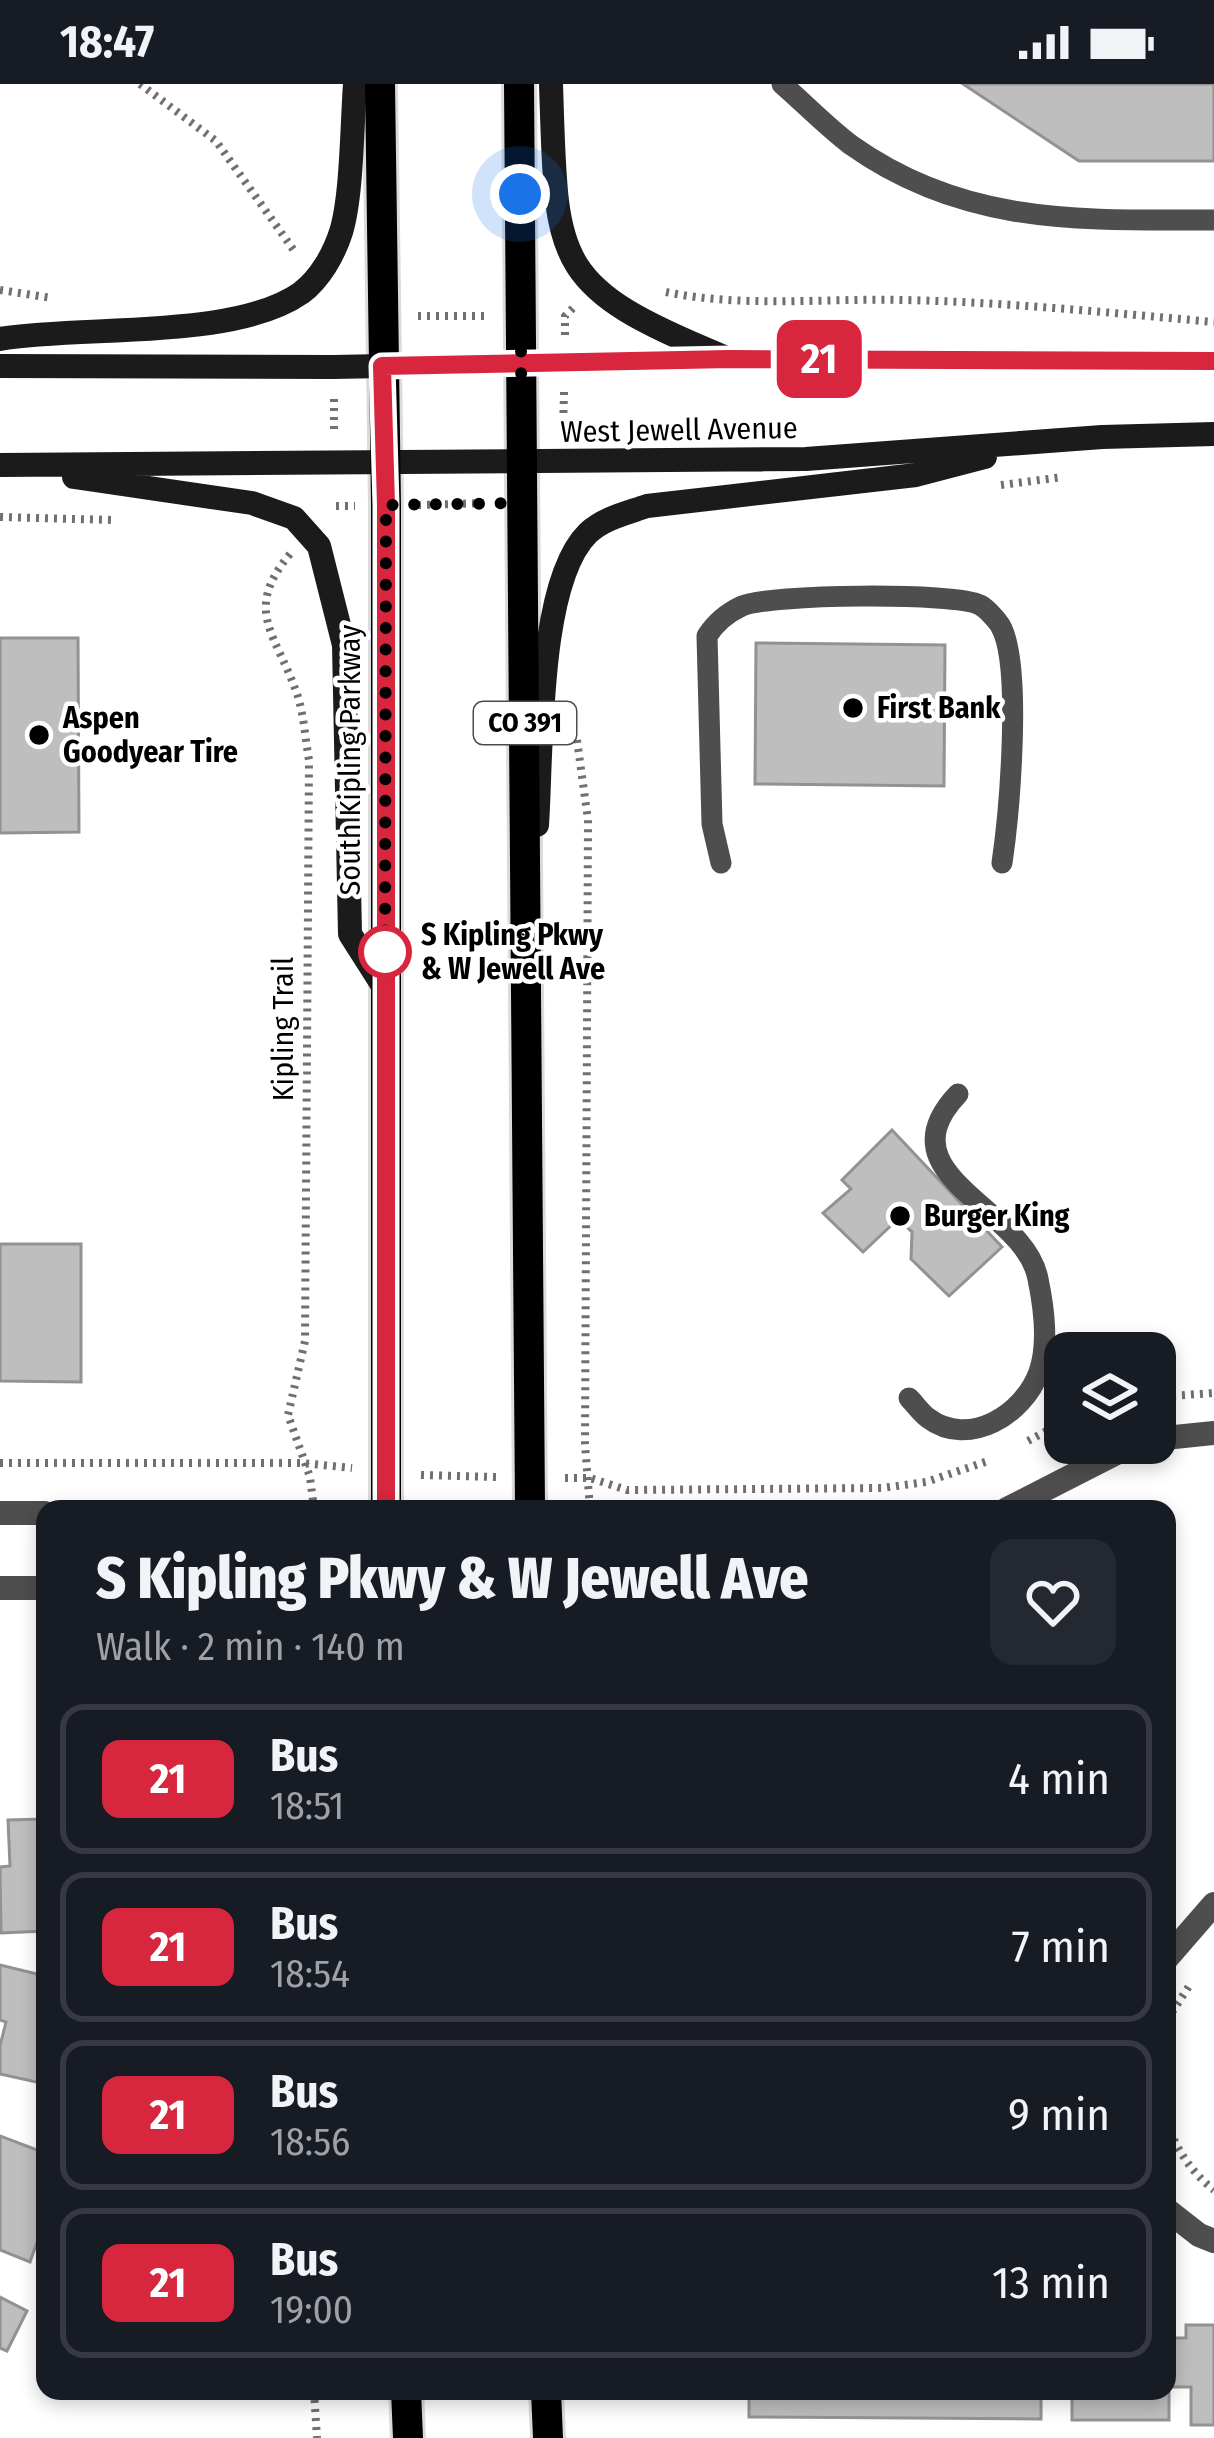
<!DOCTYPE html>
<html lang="en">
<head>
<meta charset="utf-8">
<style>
  body { margin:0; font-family:"Fira Sans Condensed",sans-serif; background:#242831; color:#f1f3f6; height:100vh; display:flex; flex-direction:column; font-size:45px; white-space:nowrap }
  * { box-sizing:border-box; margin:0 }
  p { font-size:39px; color:#9ea1a6 }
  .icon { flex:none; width:66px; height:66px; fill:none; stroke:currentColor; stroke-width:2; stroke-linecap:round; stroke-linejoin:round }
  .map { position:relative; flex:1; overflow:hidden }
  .panel { position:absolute; left:36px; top:1416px; width:1140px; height:900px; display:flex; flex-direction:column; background:#171b24; border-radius:24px; box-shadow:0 6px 18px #0003 }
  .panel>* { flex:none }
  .badge { padding:0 24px; border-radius:18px; font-size:42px; line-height:78px }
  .buttons { position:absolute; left:1044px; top:1248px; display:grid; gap:24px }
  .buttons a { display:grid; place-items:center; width:132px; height:132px; border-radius:24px; background:#171b24; box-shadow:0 6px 18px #0003; font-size:60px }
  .you { position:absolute; width:60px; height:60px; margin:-30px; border:9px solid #fff; border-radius:50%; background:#1a73e8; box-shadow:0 0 0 18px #1a73e833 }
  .map>.badge { position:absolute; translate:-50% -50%; box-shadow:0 0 0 6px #fff }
  .round { display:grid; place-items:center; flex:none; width:126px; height:126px; border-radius:24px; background:#242831 }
  .headline { display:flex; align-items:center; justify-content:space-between; height:204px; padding:0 60px }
  h1 { font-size:57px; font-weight:800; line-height:90px }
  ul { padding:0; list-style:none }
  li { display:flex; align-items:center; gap:36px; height:150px; margin:0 24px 18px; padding:0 36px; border:6px solid #363941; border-radius:24px }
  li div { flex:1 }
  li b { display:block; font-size:45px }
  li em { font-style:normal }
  li .badge { min-width:132px; font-weight:700; text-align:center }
  .status { display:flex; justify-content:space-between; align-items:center; height:84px; padding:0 60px; background:#171b24; direction:ltr }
  .status svg { height:33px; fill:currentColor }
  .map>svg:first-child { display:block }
  .building { fill:#bebebe; stroke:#929292; stroke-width:3 }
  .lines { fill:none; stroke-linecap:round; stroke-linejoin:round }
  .primary-casing { stroke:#dbdbdb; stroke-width:36 }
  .path { stroke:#707070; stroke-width:8; stroke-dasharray:3 6; stroke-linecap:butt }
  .service { stroke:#4e4e4e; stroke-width:21 }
  .minor { stroke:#4e4e4e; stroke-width:24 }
  .secondary { stroke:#1b1b1b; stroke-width:24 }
  .primary { stroke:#000; stroke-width:30 }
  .line-casing { stroke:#fff; stroke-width:27 }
  .line { stroke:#d7263d; stroke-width:18 }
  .walk { stroke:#000; stroke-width:12; stroke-dasharray:0 21.6 }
  .poi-dot { fill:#000; stroke:#fff; stroke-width:4.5 }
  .stop-dot { fill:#fff; stroke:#d7263d; stroke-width:6 }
  .labels { text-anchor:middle; stroke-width:9; stroke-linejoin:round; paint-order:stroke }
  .shield { fill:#fff; stroke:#4c4c4c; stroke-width:3 }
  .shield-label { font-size:27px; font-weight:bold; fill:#000 }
  .street-label { font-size:30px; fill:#000; stroke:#fff }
  .poi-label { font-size:30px; font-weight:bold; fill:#000; stroke:#fff; text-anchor:start }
  .stop-label { font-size:30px; font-weight:bold; fill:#000; stroke:#fff; text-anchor:start }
</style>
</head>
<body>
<div class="status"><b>18:47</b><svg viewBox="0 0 49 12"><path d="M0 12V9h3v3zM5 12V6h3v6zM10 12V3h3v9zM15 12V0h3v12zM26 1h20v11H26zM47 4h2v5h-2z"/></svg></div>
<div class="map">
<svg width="1214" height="2354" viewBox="0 0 1214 2354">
  <rect width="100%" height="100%" fill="#fff"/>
  <path class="building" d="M963,0h251v77h-135z
    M0,554h78l1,194 -79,1z
    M756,559l189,2 -1,141 -189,-2z
    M892,1046l110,117 -53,49 -38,-37 1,-27 -14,-13 -35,33 -40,-39 28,-24 -9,-9z
    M0,1160h81v138l-81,-1z
    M45,1735v112l-44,2 -1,-66 10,-1 -2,-46z
    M0,1881l45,11v108l-45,-10v-28l6,-24 -6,-2z
    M0,2052l45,17v82l-5,-1 -10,28 -30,-12z
    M0,2213l27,14 -20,40 -7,-3z
    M1186,2241h28v100h-23v-38h-22v33h-97v-29h95v-53h19z
    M749,2307h292v28l-292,-2z"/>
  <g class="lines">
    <defs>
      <path id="primary" d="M380,0l6,421v1004
        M519,0l11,1425
        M406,2307l2,47
        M546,2307l2,47"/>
    </defs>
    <use href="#primary" class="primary-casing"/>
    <path class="path" d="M140,0l76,57 79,111
      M0,206l52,8
      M666,208c77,16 159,6 237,8 104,2 208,13 311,22
      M418,232h69
      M565,251v-19l10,-10
      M334,315v33
      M563,347l1,-39
      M1001,401l62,-8
      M418,421l69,-2
      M336,422h19
      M0,433l114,3
      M290,470c-48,57 -13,81 7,140 7,20 8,44 12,66l-4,581 -17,74 22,62 4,32
      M577,656l11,80 -3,624 5,65
      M1155,1313l59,-4
      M1028,1357l37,-20
      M0,1379h302l50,5
      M421,1391l75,2
      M565,1394h25l37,12 255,-2 44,-6 62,-21
      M1167,1945l2,-12 22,-34
      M1167,2039c10,27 24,49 47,67
      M314,2307l3,47"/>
    <path class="service" d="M782,0c23,20 45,43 69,61 114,81 231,75 363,75
      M721,779l-9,-39 -5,-188c9,-14 20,-23 35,-30 26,-12 214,-14 238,-1 6,3 16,14 20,20 23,38 9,190 2,238
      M909,1314c6,6 12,15 19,20 41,31 96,-4 111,-46 10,-29 5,-64 -1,-93 -13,-72 -158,-103 -80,-185"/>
    <path class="minor" d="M1155,1355l59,-6
      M1007,1425l129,-66
      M0,1429h45
      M0,1504h45
      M1167,1874l47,-54
      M1167,2126l32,25 15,6"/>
    <path class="secondary" d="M551,0c6,178 -2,201 171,272
      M0,255c83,-14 234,1 301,-46 19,-14 33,-39 40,-61 11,-35 11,-108 14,-148
      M0,282l333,1 397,-8 484,2
      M0,381l806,-6 296,-22 112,-3
      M74,393l178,26 42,15 25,28 25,99 6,289 35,55
      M537,741c5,-72 0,-242 51,-292 16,-15 39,-20 59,-27l269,-31 69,-18"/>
    <use href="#primary" class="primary"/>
  </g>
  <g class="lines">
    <defs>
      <path id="line" d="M386,1425v-1004l-4,-139 348,-7 484,2"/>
    </defs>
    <use href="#line" class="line-casing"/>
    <use href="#line" class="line"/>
    <path class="walk" d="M385,868l1,-447 136,-2 -2,-309"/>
  </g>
  <g class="poi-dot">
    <circle cx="853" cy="624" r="12"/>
    <circle cx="39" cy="651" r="12"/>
    <circle cx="900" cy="1132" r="12"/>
  </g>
  <circle class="stop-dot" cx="385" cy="868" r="24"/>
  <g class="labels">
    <rect class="shield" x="474" y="618" width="102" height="42" rx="9"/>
    <g class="shield-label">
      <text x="525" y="648">CO 391</text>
    </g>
    <g class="street-label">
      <text transform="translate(679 346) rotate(-1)" y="10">West Jewell Avenue</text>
      <text transform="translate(350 676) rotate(-90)" y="10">South Kipling Parkway</text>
      <text transform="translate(283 945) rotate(-90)" y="10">Kipling Trail</text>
    </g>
    <g class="poi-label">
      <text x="877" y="634">First Bank</text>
      <text x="63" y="644">Aspen<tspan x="63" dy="34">Goodyear Tire</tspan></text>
      <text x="924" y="1142">Burger King</text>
    </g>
    <g class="stop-label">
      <text x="421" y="861">S Kipling Pkwy<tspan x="421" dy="34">&amp; W Jewell Ave</tspan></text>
    </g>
  </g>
</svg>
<div class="buttons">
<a><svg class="icon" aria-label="layers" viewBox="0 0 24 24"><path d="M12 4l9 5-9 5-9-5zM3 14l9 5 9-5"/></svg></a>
</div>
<div class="you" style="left:520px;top:110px"></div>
<b class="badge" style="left:819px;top:275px;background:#d7263d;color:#fff">21</b>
<section class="panel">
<div class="headline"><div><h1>S Kipling Pkwy &amp; W Jewell Ave</h1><p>Walk · 2 min · 140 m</p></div><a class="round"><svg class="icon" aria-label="heart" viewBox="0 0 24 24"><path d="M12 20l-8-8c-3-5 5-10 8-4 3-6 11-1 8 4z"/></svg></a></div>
<ul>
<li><span class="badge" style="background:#d7263d;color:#fff">21</span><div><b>Bus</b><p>18:51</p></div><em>4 min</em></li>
<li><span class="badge" style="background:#d7263d;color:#fff">21</span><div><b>Bus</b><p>18:54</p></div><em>7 min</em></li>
<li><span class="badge" style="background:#d7263d;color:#fff">21</span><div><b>Bus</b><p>18:56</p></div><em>9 min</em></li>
<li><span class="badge" style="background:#d7263d;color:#fff">21</span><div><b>Bus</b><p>19:00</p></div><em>13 min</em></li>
</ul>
</section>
</div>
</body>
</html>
